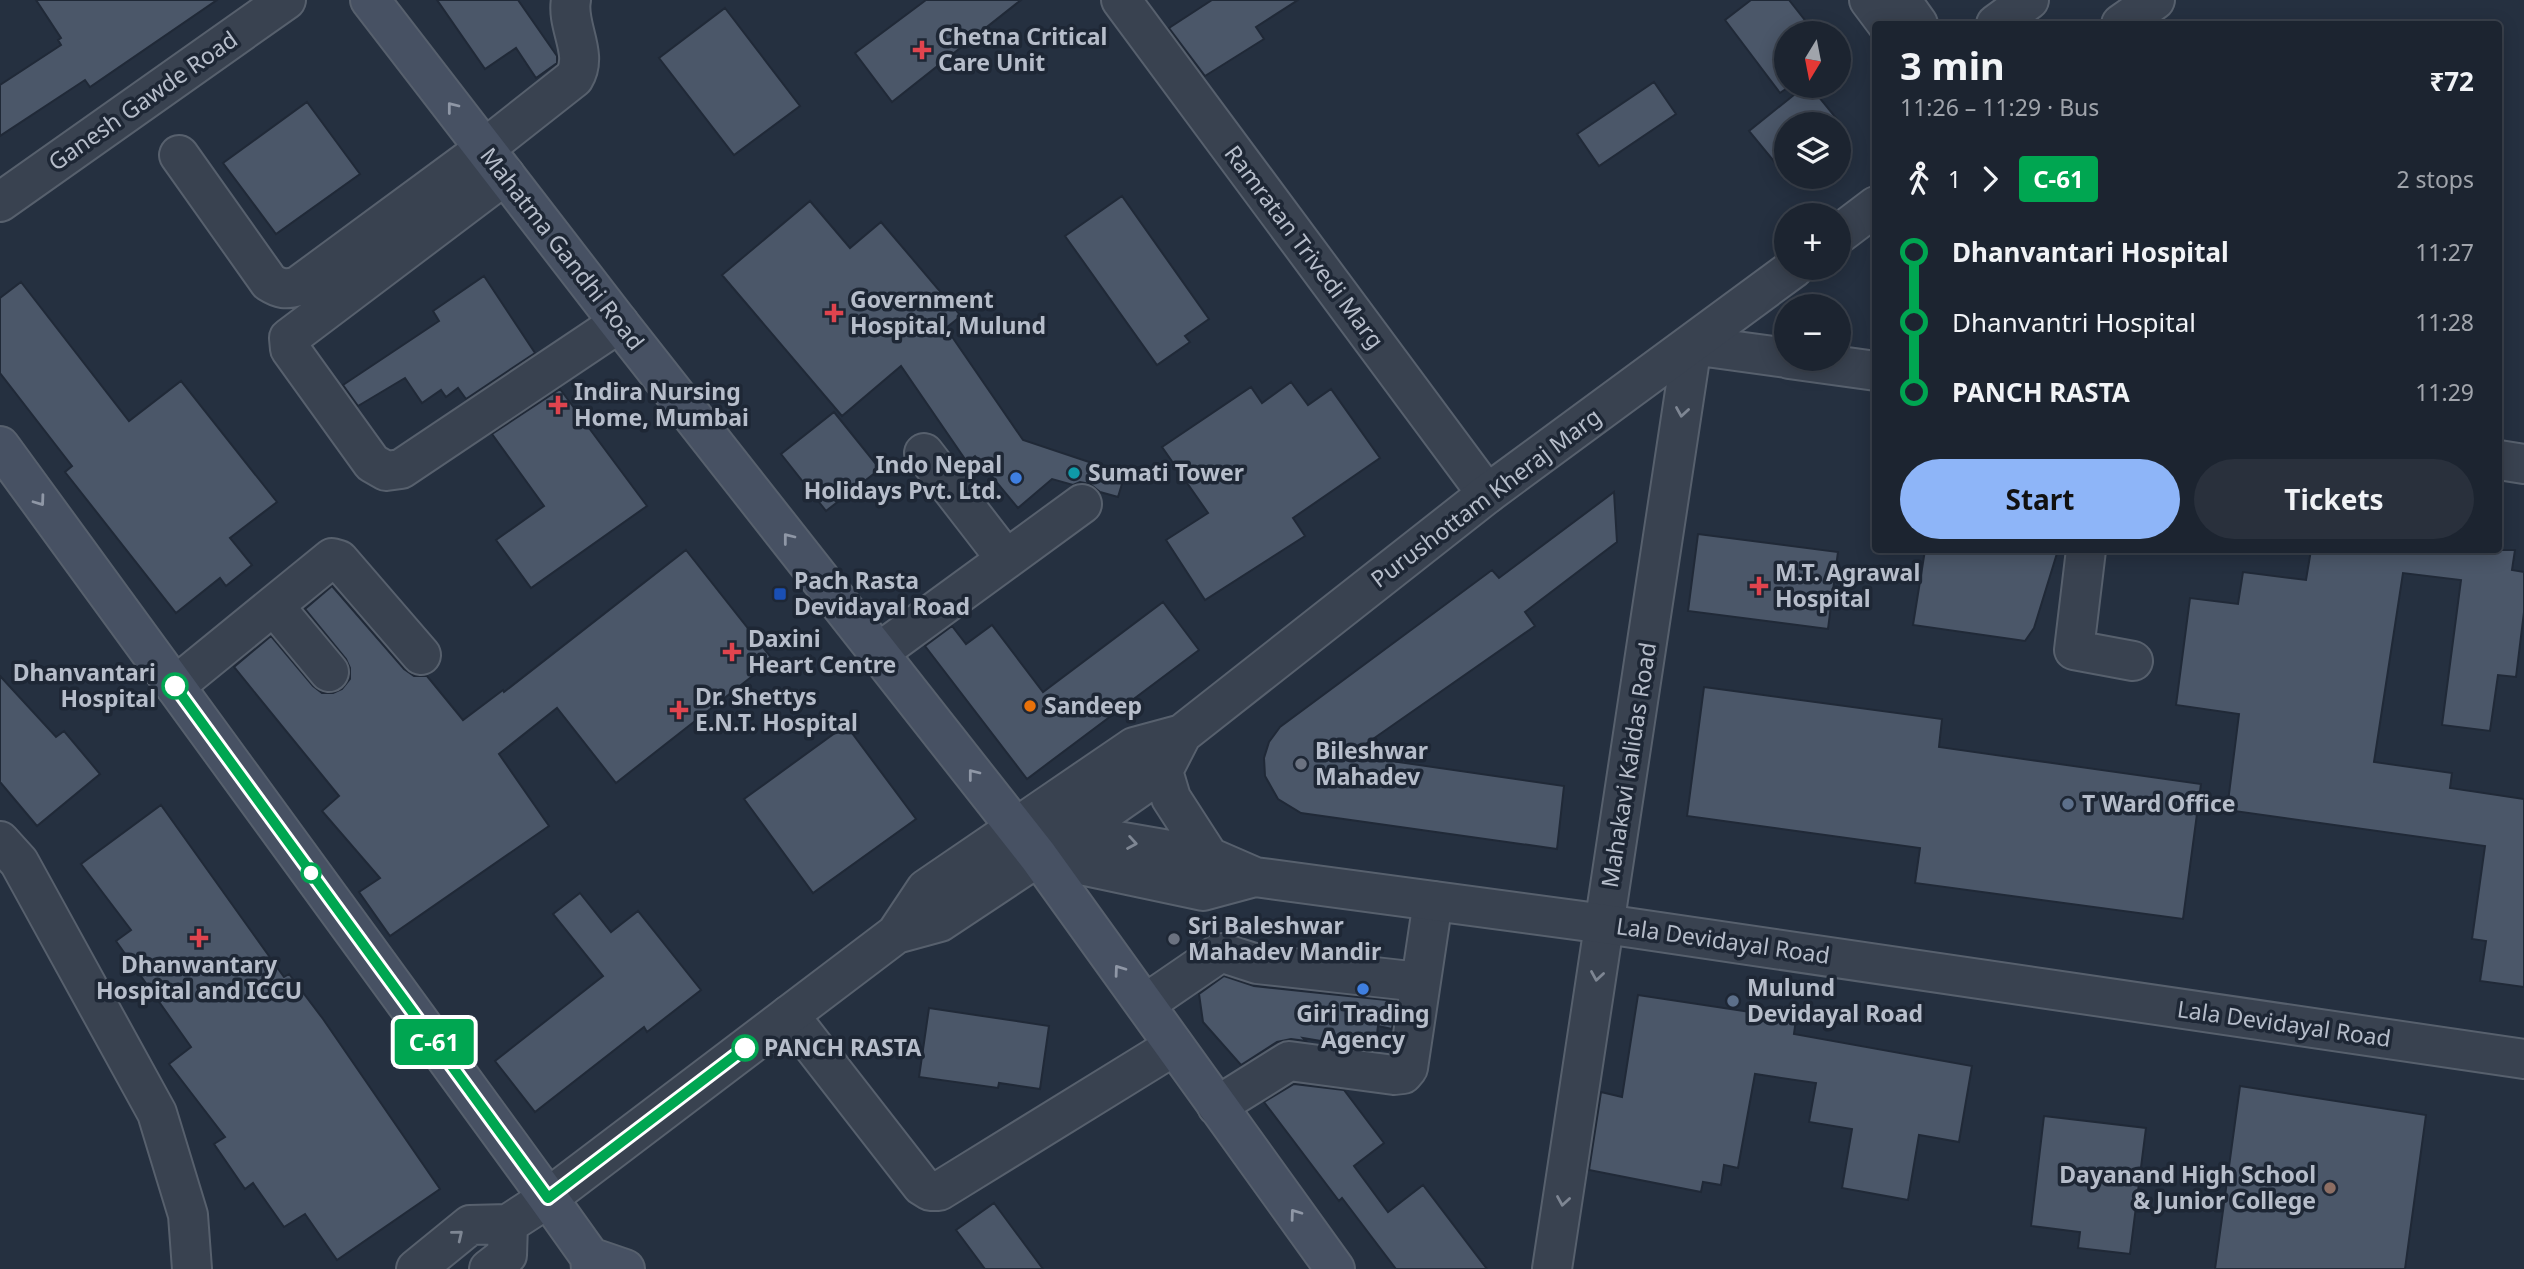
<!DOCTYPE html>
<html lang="en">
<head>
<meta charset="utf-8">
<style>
  body { margin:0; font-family:"Noto Sans",sans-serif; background:#29303c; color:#f1f3f6; height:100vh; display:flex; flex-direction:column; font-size:26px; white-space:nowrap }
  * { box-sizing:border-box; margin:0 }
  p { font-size:23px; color:#a0a4ab }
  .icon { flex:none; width:38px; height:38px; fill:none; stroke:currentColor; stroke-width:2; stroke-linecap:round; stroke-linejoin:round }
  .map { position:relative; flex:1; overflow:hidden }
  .drawer { position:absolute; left:1872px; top:21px; width:630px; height:532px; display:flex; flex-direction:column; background:#1c2430; border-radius:7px; box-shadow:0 4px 18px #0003,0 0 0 2px #3a414c }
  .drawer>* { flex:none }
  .badge { padding:0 14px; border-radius:5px; font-size:24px; line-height:46px }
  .needle { width:46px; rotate:190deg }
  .buttons { position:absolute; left:1774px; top:21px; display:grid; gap:14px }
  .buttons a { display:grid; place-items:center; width:77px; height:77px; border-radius:50%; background:#1c2430; box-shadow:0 4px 18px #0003,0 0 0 2px #3a414c; font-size:35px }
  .map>.badge { position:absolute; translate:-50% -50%; box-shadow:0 0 0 4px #fff }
  .legs { display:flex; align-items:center; gap:10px; height:77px; padding:0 28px; font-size:23px }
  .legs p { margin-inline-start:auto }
  .headline { display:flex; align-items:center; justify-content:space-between; height:119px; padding:0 28px }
  h1 { font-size:38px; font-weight:700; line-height:52px }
  .button { display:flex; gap:14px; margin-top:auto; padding:14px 28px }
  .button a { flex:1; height:80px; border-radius:42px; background:#8eb5f8; color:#111; font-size:28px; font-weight:700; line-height:80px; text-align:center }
  .button a+a { background:#29303c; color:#f1f3f6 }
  ul { padding:0 28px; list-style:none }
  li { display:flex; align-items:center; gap:24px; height:70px; font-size:26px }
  li i { display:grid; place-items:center; width:10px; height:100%; margin:0 9px; background:currentColor }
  li i::after { content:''; width:18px; height:18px; margin:-9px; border:5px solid; border-radius:50%; background:#1c2430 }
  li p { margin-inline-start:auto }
  li:first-child i { background:linear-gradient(#0000 50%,currentColor 0) }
  li:last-child i { background:linear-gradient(currentColor 50%,#0000 0) }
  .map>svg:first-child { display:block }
  .building { fill:#4b5769; stroke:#202937; stroke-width:2 }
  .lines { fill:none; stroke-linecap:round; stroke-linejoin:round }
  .minor-casing { stroke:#57606d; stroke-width:42 }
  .tertiary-casing { stroke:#57606d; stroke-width:42 }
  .secondary-casing { stroke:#57606d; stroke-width:42 }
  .minor { stroke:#394250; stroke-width:38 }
  .tertiary { stroke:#394250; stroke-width:38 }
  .secondary { stroke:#475163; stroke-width:38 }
  .oneway { stroke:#8f97a6 }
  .oneway2 { stroke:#7e8693 }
  .line-1-casing { stroke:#fff; stroke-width:16 }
  .line-1 { stroke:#00a651; stroke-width:10 }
  .health-dot { fill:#e0444e; stroke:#1e2735; stroke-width:2.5 }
  .culture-dot { fill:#0f9aa8; stroke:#1e2735; stroke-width:2.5 }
  .shop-dot { fill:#3f7fe0; stroke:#1e2735; stroke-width:2.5 }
  .transit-dot { fill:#1a4fb4; stroke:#1e2735; stroke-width:2.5 }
  .stop-1-dot { fill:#fff; stroke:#00a651; stroke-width:3.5 }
  .food-dot { fill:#e8710a; stroke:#1e2735; stroke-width:2.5 }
  .worship-dot { fill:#6b7280; stroke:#1e2735; stroke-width:2.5 }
  .service-dot { fill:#5c6f8a; stroke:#1e2735; stroke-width:2.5 }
  .education-dot { fill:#8d6e63; stroke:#1e2735; stroke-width:2.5 }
  .labels { text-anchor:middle; stroke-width:7; stroke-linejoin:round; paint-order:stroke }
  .poi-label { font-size:23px; font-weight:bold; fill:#b6bdca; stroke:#1e2735; text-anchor:start }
  .street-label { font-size:23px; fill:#b6bdca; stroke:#1e2735 }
  .stop-label { font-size:23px; font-weight:bold; fill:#b6bdca; stroke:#1e2735; text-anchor:end }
</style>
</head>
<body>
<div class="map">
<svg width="2524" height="1269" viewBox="0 0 2524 1269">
  <rect width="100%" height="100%" fill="#253040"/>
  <path class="building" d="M36,0h181l-127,87 -5,-7 -85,56v-51l61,-40 -3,-5 3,-2z
    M437,0h81l39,56v7l-21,15 -20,-30 -31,21z
    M926,0h95l-129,102 -37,-49z
    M1212,0h86l-42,27 8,12 -59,37 -36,-48z
    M1751,0h38l26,33h-28v53h3l-10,7 -55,-73z
    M725,8l75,98 -66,49 -75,-97z
    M1654,82l22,32 -77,52 -22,-32z
    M1805,86h5l31,38h-54v43l-5,4 -33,-40z
    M307,102l53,72 -84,60 -53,-71z
    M1122,196l87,123 -24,17 5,6 -33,23 -92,-129z
    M810,201l40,47 31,-26 80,94 -15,12 77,112 102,34 -7,23 -18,-5 -10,-8 -10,-2 -7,3 -21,-6 -34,29 -43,-52 -8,6 -66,-96 -59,50 -120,-141z
    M484,276l51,77 -69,46 -8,-11 -12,9 -5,-7 -19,13 -17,-25 -47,28 -15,-21 96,-64 -6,-10z
    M21,282l108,139 52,-40 96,121 -47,36 22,27 -26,21 -6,-8 -44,35 -111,-141 7,-6 -72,-93v-75z
    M1291,382l17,23 23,-16 49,69 -87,60 12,18 -100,64 -39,-60 42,-27 -46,-66 89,-60 11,16z
    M560,389l87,117 -116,82 -35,-48 48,-34 -52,-72z
    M834,412l46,57 -54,42 -45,-57z
    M1614,492l3,50 -92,70 10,14 -185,129 214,31 -7,63 -256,-36 -23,-14 -13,-23 -1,-18 5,-16 11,-15 212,-157 7,8z
    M1698,534l140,18 -10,77 -140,-18z
    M686,550l87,110 -157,123 -59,-75 -58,46 50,72 -159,110 -31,-44 21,-14 -58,-67 17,-15 -105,-129 37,-31 42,50 9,7h11l9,-4 8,-10v-11l-4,-9 -41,-50 27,-23 72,83 10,7h13l36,44 40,-30 1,2z
    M1925,550h133l-24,78 -9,13 -112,-16z
    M2311,550h204l-3,20 12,2v40l-8,65 -18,-2 -8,56 -48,-6 19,-145 -58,-7 -29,189 78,11 -2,15 74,11v188l-44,-6 6,-40 -14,-2 13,-93 -258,-36 12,-96 -63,-9 14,-107 48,6 5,-32 63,8z
    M1163,602l36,48 -172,129 -102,-133 27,-20 14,18 26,-19 51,67z
    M0,676l56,61 8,-6 36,43 -63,52 -37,-44z
    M1704,687l238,32 -3,28 262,37 -18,135 -268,-36 5,-35 -233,-32z
    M846,725l70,94 -103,74 -69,-94z
    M161,805l123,172 5,-3 34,45 117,170 -103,71 -32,-46 -21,13 -31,-44 -8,6 -31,-45 11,-7 -56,-73 22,-17 -75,-106 15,-11 -50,-66z
    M580,893l31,39 27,-21 63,79 -54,42 -3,-5 -109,85 -40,-51 108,-85 -50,-62z
    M1224,976l30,10 142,15 -4,28 -14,-3 -3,24 -72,-12 3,3 -15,-2 -14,3 -36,23 -38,-43 -4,-28z
    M1638,995l158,24 -2,15 178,32 -13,76 -40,-7 -11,65 -66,-12 10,-59 -43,-7 7,-39 -61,-9 -17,94 -14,-3 -3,20 -18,-3 -2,10 -112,-22 12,-78 21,5z
    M929,1008l120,18 -9,63 -41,-6 -1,5 -79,-11z
    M1294,1084l50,6 40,53 -30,23 34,46 35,-27 64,84h-91l-54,-71 -3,3 -75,-99z
    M2240,1086l186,29 -21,154h-190z
    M2044,1116l102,12 -16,126 -52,-6 2,-16 -49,-6z
    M994,1203l49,66h-58l-29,-39z"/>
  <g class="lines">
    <defs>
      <path id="minor" d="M1121,0l366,494
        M1869,0l18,24
        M1901,0l17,24
        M1996,24l33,-24
        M179,155l90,127c11,7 17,8 29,4l186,-137 90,-71c15,-24 -8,-52 -3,-78
        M505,175l-216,163 1,11 82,114 14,8 15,-2 218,-146
        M0,202l286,-202
        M1789,359l87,12
        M924,453l82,106
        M2499,460l25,4
        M2086,550l-12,100 59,11
        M274,606l55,66
        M878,653l204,-149
        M175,686l157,-128 7,2 82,95
        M0,841l19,21 138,251 31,102 4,54
        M1145,1004l73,-50 5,-1 34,11 163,18
        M789,1015l133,171 8,5h9l235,-145
        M1217,1106l72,-45 105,14 9,-1 5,-6 25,-167
        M1552,1269l140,-924 95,13"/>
      <path id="tertiary" d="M2121,24l34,-24
        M1839,234l37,-28
        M1182,734l305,-240 307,-226
        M1182,734l-19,37 -89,62 -134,89 -44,12 30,-45 208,-142z
        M1163,771l8,27 38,59
        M1038,856l165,35 52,-14 -46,-20 -149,-26
        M1255,877l350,47 919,135
        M416,1269l54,-44 38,-1 40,-26 348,-264
        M489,1269l18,-14 1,-31"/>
      <path id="secondary" d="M370,0l249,323 419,533 297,413
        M0,446l548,752 42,59 1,12
        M590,1257l35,12"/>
    </defs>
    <use href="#minor" class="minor-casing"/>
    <use href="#tertiary" class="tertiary-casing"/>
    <use href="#secondary" class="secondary-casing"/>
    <use href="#minor" class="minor"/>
    <use href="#tertiary" class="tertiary"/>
    <use href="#secondary" class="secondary"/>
  </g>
  <defs><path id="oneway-chevron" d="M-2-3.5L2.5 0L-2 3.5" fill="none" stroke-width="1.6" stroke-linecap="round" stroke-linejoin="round" transform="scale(1.75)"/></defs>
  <g class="oneway">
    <use href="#oneway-chevron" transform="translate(452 107) rotate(-128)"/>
    <use href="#oneway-chevron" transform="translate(40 501) rotate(54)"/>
    <use href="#oneway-chevron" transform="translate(788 538) rotate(-128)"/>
    <use href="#oneway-chevron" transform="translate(973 774) rotate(-128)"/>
    <use href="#oneway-chevron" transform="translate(1119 970) rotate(-126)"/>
    <use href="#oneway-chevron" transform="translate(1295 1214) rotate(-126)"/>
  </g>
  <g class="oneway2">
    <use href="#oneway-chevron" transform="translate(1682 412) rotate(99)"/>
    <use href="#oneway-chevron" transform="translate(1132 843) rotate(10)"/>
    <use href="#oneway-chevron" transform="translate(1597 976) rotate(99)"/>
    <use href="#oneway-chevron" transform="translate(1563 1201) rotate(99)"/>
    <use href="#oneway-chevron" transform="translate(458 1235) rotate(-39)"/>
  </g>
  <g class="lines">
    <defs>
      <path id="line-1" d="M175,686l373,512 197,-150"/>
    </defs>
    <use href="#line-1" class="line-1-casing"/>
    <use href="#line-1" class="line-1"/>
  </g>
  <g class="health-dot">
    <path d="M918.5 39.5h7v7h7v7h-7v7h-7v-7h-7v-7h7z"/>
    <path d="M830.5 302.5h7v7h7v7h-7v7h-7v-7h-7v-7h7z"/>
    <path d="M554.5 394.5h7v7h7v7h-7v7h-7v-7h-7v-7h7z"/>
    <path d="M1755.5 575.5h7v7h7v7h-7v7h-7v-7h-7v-7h7z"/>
    <path d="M728.5 641.5h7v7h7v7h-7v7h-7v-7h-7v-7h7z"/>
    <path d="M675.5 699.5h7v7h7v7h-7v7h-7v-7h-7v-7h7z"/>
    <path d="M195.5 927.5h7v7h7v7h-7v7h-7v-7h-7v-7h7z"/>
  </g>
  <circle class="culture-dot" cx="1074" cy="473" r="7"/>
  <g class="shop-dot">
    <circle cx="1016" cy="478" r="7"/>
    <circle cx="1363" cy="989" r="7"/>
  </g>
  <rect class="transit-dot" x="773" y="587" width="14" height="14" rx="3.5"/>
  <g class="stop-1-dot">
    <circle cx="175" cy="686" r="12"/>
    <circle cx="311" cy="873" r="9"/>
    <circle cx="745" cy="1048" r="12"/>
  </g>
  <circle class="food-dot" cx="1030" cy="706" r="7"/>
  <g class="worship-dot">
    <circle cx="1301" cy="764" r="7"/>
    <circle cx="1174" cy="939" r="7"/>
  </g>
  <g class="service-dot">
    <circle cx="2068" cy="804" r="7"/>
    <circle cx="1733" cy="1001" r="7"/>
  </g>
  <circle class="education-dot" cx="2330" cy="1188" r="7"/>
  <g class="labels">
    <g class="poi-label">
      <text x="938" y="45">Chetna Critical<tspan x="938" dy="26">Care Unit</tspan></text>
      <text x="850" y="308">Government<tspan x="850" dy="26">Hospital, Mulund</tspan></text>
      <text x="574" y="400">Indira Nursing<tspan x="574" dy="26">Home, Mumbai</tspan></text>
      <text x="1002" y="473" text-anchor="end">Indo Nepal<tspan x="1002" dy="26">Holidays Pvt. Ltd.</tspan></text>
      <text x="1088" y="481">Sumati Tower</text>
      <text x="1775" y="581">M.T. Agrawal<tspan x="1775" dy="26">Hospital</tspan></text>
      <text x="794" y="589">Pach Rasta<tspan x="794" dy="26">Devidayal Road</tspan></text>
      <text x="748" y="647">Daxini<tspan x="748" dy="26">Heart Centre</tspan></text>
      <text x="695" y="705">Dr. Shettys<tspan x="695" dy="26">E.N.T. Hospital</tspan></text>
      <text x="1044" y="714">Sandeep</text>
      <text x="1315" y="759">Bileshwar<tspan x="1315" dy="26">Mahadev</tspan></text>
      <text x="2082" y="812">T Ward Office</text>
      <text x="1188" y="934">Sri Baleshwar<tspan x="1188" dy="26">Mahadev Mandir</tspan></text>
      <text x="199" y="973" text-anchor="middle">Dhanwantary<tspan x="199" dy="26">Hospital and ICCU</tspan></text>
      <text x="1747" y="996">Mulund<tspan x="1747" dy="26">Devidayal Road</tspan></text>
      <text x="1363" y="1022" text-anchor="middle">Giri Trading<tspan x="1363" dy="26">Agency</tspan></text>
      <text x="2316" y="1183" text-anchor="end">Dayanand High School<tspan x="2316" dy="26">&amp; Junior College</tspan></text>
    </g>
    <g class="street-label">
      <text transform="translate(143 101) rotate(-35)" y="8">Ganesh Gawde Road</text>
      <text transform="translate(1304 247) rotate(53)" y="8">Ramratan Trivedi Marg</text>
      <text transform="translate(562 249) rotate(52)" y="8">Mahatma Gandhi Road</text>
      <text transform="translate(1486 498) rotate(-37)" y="8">Purushottam Kheraj Marg</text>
      <text transform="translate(1629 765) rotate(-81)" y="8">Mahakavi Kalidas Road</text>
      <text transform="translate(1723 941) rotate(8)" y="8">Lala Devidayal Road</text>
      <text transform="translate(2284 1024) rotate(8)" y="8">Lala Devidayal Road</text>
    </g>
    <g class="stop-label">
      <text x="156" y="681">Dhanvantari<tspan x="156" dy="26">Hospital</tspan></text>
      <text x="764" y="1056" text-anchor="start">PANCH RASTA</text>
    </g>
  </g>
</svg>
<div class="buttons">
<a><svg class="needle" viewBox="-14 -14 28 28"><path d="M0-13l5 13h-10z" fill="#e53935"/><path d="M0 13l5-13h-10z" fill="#a0a4ab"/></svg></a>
<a><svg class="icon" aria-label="layers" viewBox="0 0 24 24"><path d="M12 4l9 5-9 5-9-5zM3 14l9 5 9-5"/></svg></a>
<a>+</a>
<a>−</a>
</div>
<b class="badge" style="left:434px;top:1042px;background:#00a651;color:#fff">C-61</b>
<section class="drawer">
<div class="headline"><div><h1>3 min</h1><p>11:26 – 11:29 · Bus</p></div><b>₹72</b></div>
<div class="legs"><svg class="icon" aria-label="walk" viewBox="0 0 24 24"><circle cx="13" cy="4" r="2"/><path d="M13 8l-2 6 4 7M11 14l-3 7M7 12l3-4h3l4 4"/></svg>1<svg class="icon" aria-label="forward" viewBox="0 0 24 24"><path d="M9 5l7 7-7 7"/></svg><b class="badge" style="background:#00a651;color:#fff">C-61</b><p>2 stops</p></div>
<ul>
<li><i style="color:#00a651"></i><b>Dhanvantari Hospital</b><p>11:27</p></li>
<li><i style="color:#00a651"></i><span>Dhanvantri Hospital</span><p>11:28</p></li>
<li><i style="color:#00a651"></i><b>PANCH RASTA</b><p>11:29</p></li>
</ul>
<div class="button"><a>Start</a><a>Tickets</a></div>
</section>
</div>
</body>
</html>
